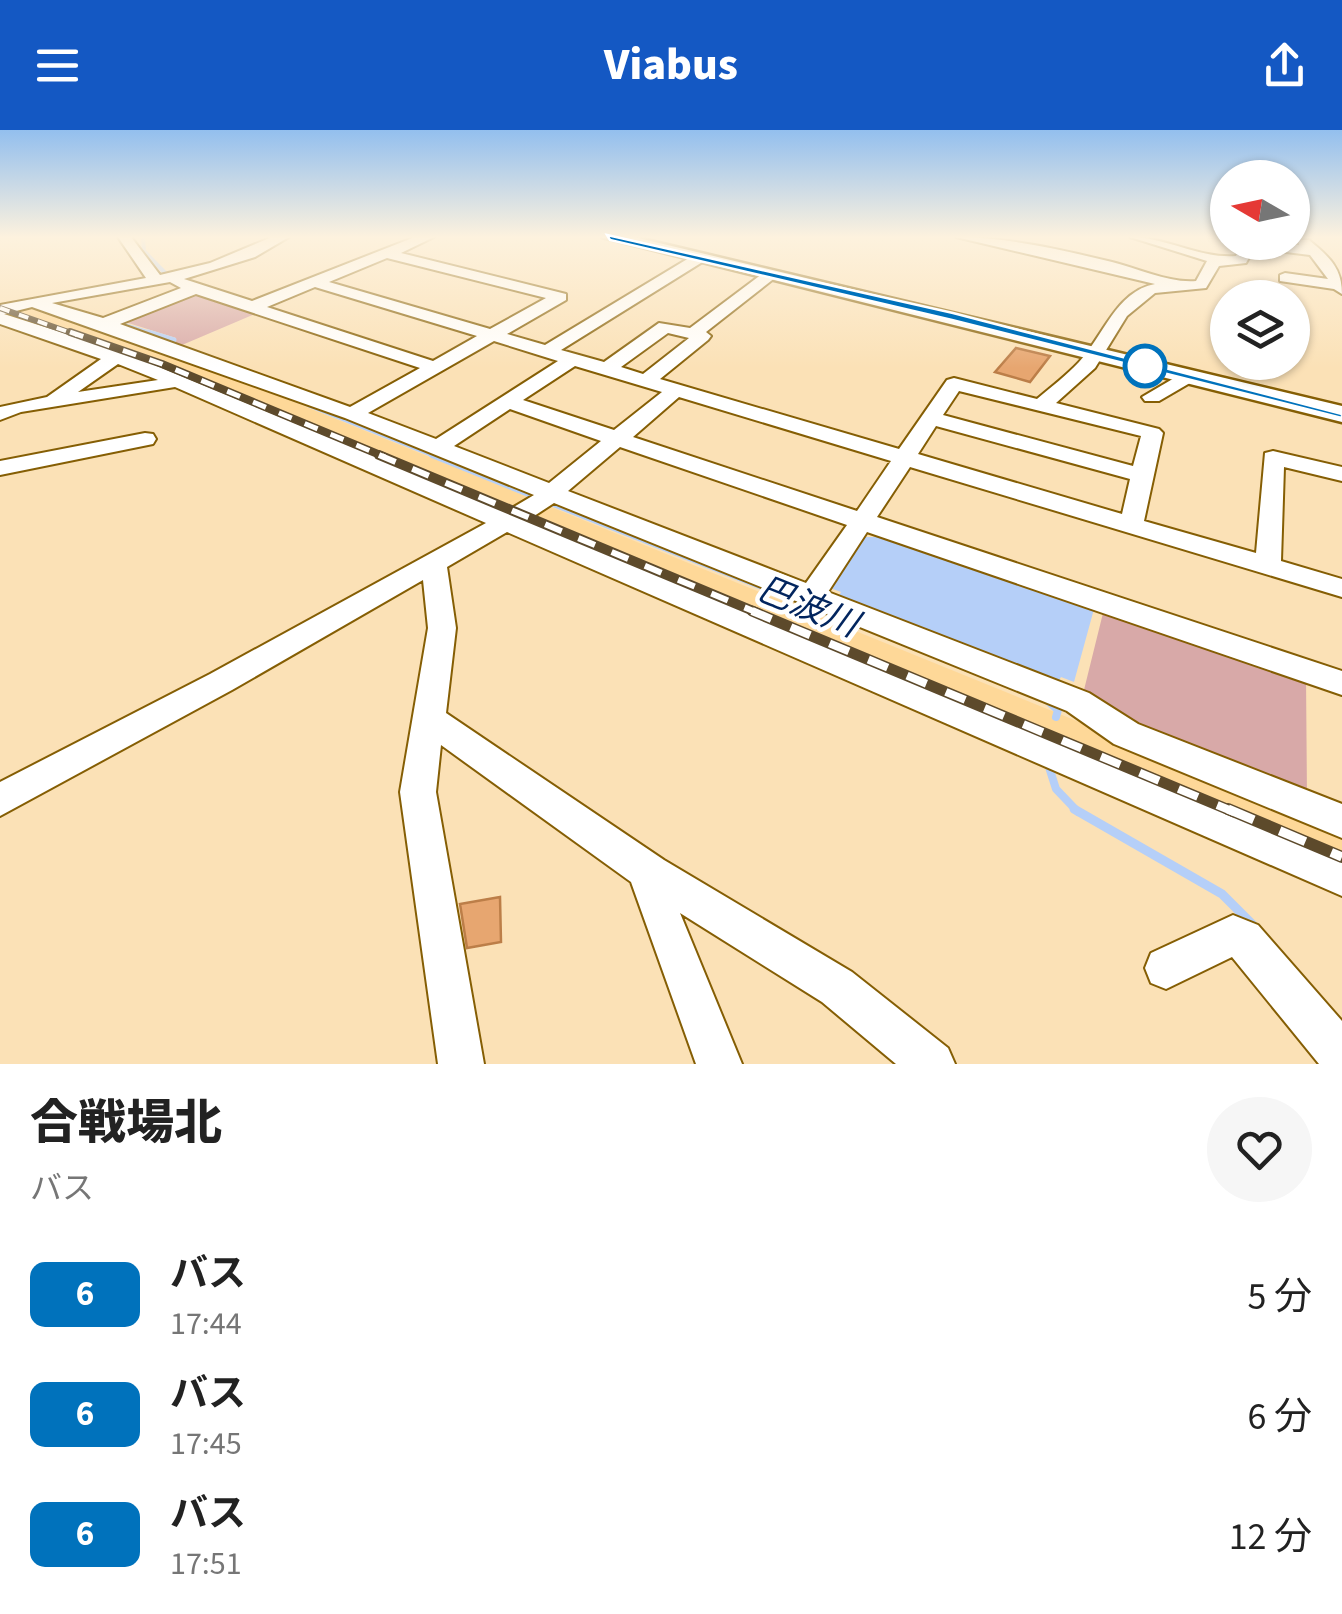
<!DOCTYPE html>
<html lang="ja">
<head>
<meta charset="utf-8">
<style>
  body { margin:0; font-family:"Source Sans 3","Noto Sans JP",sans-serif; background:#f6f6f6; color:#222; height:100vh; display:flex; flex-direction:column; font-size:38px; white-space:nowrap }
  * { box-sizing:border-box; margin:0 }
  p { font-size:32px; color:#767676 }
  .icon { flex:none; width:55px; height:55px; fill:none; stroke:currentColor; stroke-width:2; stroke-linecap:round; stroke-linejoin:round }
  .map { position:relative; height:934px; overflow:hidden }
  .drawer { display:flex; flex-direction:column; background:#fff; flex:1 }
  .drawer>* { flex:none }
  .badge { padding:0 20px; border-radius:15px; font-size:35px; line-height:65px }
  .needle { width:65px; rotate:279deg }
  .buttons { position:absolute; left:1210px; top:30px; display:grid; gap:20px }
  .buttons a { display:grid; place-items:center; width:100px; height:100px; border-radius:50%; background:#fff; box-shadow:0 2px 8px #0004; font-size:50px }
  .map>.badge { position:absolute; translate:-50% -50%; box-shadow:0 0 0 5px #fff }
  .round { display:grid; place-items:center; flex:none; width:105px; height:105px; border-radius:52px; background:#f6f6f6 }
  .head { display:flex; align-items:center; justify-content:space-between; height:170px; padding:0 30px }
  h1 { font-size:48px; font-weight:800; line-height:75px }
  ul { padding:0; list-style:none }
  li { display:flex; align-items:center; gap:30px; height:120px; padding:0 30px }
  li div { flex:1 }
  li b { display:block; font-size:38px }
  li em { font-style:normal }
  li .badge { min-width:110px; font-weight:700; text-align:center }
  header { display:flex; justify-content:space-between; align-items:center; height:130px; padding:0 30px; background:#1458c3; color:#fff; font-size:45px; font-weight:800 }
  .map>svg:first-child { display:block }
  .built { fill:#fed898 }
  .green { fill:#d8a9a8 }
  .water { fill:#b5cff8 }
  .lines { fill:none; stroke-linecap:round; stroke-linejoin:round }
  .stream-far4 { stroke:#b5cff8; stroke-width:4 }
  .stream-far3 { stroke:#b5cff8; stroke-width:5 }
  .stream-far2 { stroke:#b5cff8; stroke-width:6 }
  .stream-far1 { stroke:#b5cff8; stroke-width:8 }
  .stream { stroke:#b5cff8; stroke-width:9 }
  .building { fill:#e7a670; stroke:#bc7e48; stroke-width:2.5 }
  .minor-casing { stroke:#855e04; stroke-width:4 }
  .major-casing { stroke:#855e04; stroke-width:5 }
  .minor { fill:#fff; fill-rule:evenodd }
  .major { fill:#fff; fill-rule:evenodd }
  .rail-far4-casing { stroke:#5d4a2b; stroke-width:6 }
  .rail-far3-casing { stroke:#5d4a2b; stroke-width:8 }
  .rail-far2-casing { stroke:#5d4a2b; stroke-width:10 }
  .rail-far1-casing { stroke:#5d4a2b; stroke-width:11 }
  .rail-casing { stroke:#5d4a2b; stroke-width:12 }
  .rail-far4 { stroke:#fff; stroke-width:4; stroke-dasharray:10; stroke-linecap:butt }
  .rail-far3 { stroke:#fff; stroke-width:5; stroke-dasharray:14; stroke-linecap:butt }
  .rail-far2 { stroke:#fff; stroke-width:6; stroke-dasharray:18; stroke-linecap:butt }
  .rail-far1 { stroke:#fff; stroke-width:8; stroke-dasharray:21; stroke-linecap:butt }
  .rail { stroke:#fff; stroke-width:9; stroke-dasharray:28; stroke-linecap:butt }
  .line { fill:#0072bc; stroke:#fff; stroke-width:2.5 }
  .stop-dot { fill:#fff; stroke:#0072bc; stroke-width:5 }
  .labels { text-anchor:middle; stroke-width:9; stroke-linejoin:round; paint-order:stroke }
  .water-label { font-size:35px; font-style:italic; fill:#02255e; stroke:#fff }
</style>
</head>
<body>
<header><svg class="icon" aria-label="menu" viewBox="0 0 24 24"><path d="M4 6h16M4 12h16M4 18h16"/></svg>Viabus<svg class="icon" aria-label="share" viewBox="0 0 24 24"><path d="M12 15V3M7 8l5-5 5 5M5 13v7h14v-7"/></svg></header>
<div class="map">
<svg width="1342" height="934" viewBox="0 0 1342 934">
  <rect width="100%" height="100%" fill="#fbe1b6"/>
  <path class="built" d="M29,175l260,95 246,100 -25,14 -510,-199z
    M546,375l796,324v39l-821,-346z"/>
  <path class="green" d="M195,164l62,19 -75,32 -11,-4 5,-3 -54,-17z
    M1104,479l202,68 1,120 -174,-69 -51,-30z"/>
  <path class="water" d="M865,407h14l215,72 -20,73 -13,-5 -4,7 -221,-83 5,-9 -11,-4z"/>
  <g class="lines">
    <path class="stream-far4" d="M143,107l1,14 23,24
      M120,190l-2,3 39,12"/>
    <path class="stream-far3" d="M148,202l26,8
      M309,275l129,52"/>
    <path class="stream-far2" d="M432,325l104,42
      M551,373l236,94"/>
    <path class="stream-far1" d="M1049,572l9,8 -2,7
      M1048,634l8,25 22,23"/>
    <path class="stream" d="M1074,679l148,85 31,31"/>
  </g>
  <path class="building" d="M1016,218l34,8 -20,26 -35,-10z
    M500,767l1,45 -34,6 -7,-44z"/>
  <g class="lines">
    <defs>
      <path id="minor" d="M118,107h13l29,38 50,-12 62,-26h17l-34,20 -71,22 68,22 163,-64h19l-33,16 165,41v6l-59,34 38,11 149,-90h10v6l-143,89 43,12 55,-39 31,5 76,-57h10v6l-70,55 5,4 -3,4 -48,39 239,70 48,-69 7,-2 83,21c14,-12 30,-24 42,-37 24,-25 37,-71 76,-78l-199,-47c51,0 106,13 156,25 28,7 56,21 84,19l11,-20 -77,-24c36,0 70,22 106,19l7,-14 56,3v-5h10c19,16 33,27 33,54l-8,-5 -54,-8v-6l5,-2 43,6 -18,-24 -56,-7 -8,15 -27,3 -13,22 -51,5 -28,23 -32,52 -39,35 103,26 4,4 -19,88 112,32 9,-100 8,-2 69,16v14l-58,-14 -3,94 61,18v18l-432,-130 -33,50 465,154v24l-475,-163 -39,60 261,101 49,31 204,80v34l-228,-94 -47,-33 -513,-208 -26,17 814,338v38l-835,-364 -60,35 9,61 -10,85 218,147 188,112 96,76 7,16h-59l-74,-62 -142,-89 62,151h-46l-65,-182 -190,-137 -5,47 48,272h-46l-38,-272 28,-164 -5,-48 -191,110 -232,126v-34l210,-108 276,-151 -311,-136 -154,25 -21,8v-13l47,-10 54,-38 -101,-35v-19l146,-27zM387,128l159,40 -56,31 -161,-47zM170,152l11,6 -78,30 -51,-15zM315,157l162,49 -44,25 -166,-54zM196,164l224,74 -70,39 -230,-83zM32,177l313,111 189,77 -27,16 -384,-159 -119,-38zM668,203l21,5 -46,36 -22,-7zM494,211l64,20 -122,78 -68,-26zM118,234l40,16 -80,12zM575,236l87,26 -48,38 -91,-30zM959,261l182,45 -8,30 -190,-51zM679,267l212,64 -34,50 -224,-74zM510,279l91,32 -52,42 -95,-37zM936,296l194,53 -8,35 -204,-60zM620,317l227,78 -41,58 -238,-92z
        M1188,240l9,6 -2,4 -36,21h-14l-3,-4z
        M145,303l8,1 3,5 -3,5 -153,31v-14z
        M1233,785l25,10 84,96v43h-23l-87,-107 -66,32 -15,-6 -6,-15 6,-15z"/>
      <path id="major" d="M602,107h32l708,169v16z"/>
    </defs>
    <use href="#minor" class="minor-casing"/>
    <use href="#major" class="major-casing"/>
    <use href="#minor" class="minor"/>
    <use href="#major" class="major"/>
    <defs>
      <path id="rail-far4" d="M0,178l77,27"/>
      <path id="rail-far3" d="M70,202l92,32 223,93"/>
      <path id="rail-far2" d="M379,325l379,158"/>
      <path id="rail-far1" d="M752,481l482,201"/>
      <path id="rail" d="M1228,679l114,48"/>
    </defs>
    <use href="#rail-far4" class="rail-far4-casing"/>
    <use href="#rail-far3" class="rail-far3-casing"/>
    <use href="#rail-far2" class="rail-far2-casing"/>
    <use href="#rail-far1" class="rail-far1-casing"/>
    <use href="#rail" class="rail-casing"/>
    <use href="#rail-far4" class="rail-far4"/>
    <use href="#rail-far3" class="rail-far3"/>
    <use href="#rail-far2" class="rail-far2"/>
    <use href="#rail-far1" class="rail-far1"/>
    <use href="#rail" class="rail"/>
  </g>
  <linearGradient id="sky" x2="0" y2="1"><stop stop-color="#93bfee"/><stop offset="0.45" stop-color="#fdf2de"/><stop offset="1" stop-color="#fdf2de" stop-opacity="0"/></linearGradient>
  <rect width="1342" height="238" fill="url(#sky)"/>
  <path class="line" d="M607,105l346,78 389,101v4l-390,-98 -342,-80z"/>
  <circle class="stop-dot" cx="1145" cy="236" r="20"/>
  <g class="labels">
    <g class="water-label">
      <text transform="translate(808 476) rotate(22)" y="12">巴波川</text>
    </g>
  </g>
</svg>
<div class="buttons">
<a><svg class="needle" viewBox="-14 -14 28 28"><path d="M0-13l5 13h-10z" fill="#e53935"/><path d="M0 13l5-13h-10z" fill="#767676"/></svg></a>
<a><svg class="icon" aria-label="layers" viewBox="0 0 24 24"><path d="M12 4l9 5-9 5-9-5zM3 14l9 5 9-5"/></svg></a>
</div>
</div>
<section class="drawer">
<div class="head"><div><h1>合戦場北</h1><p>バス</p></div><a class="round"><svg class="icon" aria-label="heart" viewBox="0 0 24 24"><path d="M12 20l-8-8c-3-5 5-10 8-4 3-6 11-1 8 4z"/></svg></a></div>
<ul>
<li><span class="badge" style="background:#0072bc;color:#fff">6</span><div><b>バス</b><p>17:44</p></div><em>5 分</em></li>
<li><span class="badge" style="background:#0072bc;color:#fff">6</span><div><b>バス</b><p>17:45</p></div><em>6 分</em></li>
<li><span class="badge" style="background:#0072bc;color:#fff">6</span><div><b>バス</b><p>17:51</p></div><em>12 分</em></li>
</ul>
</section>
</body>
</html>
